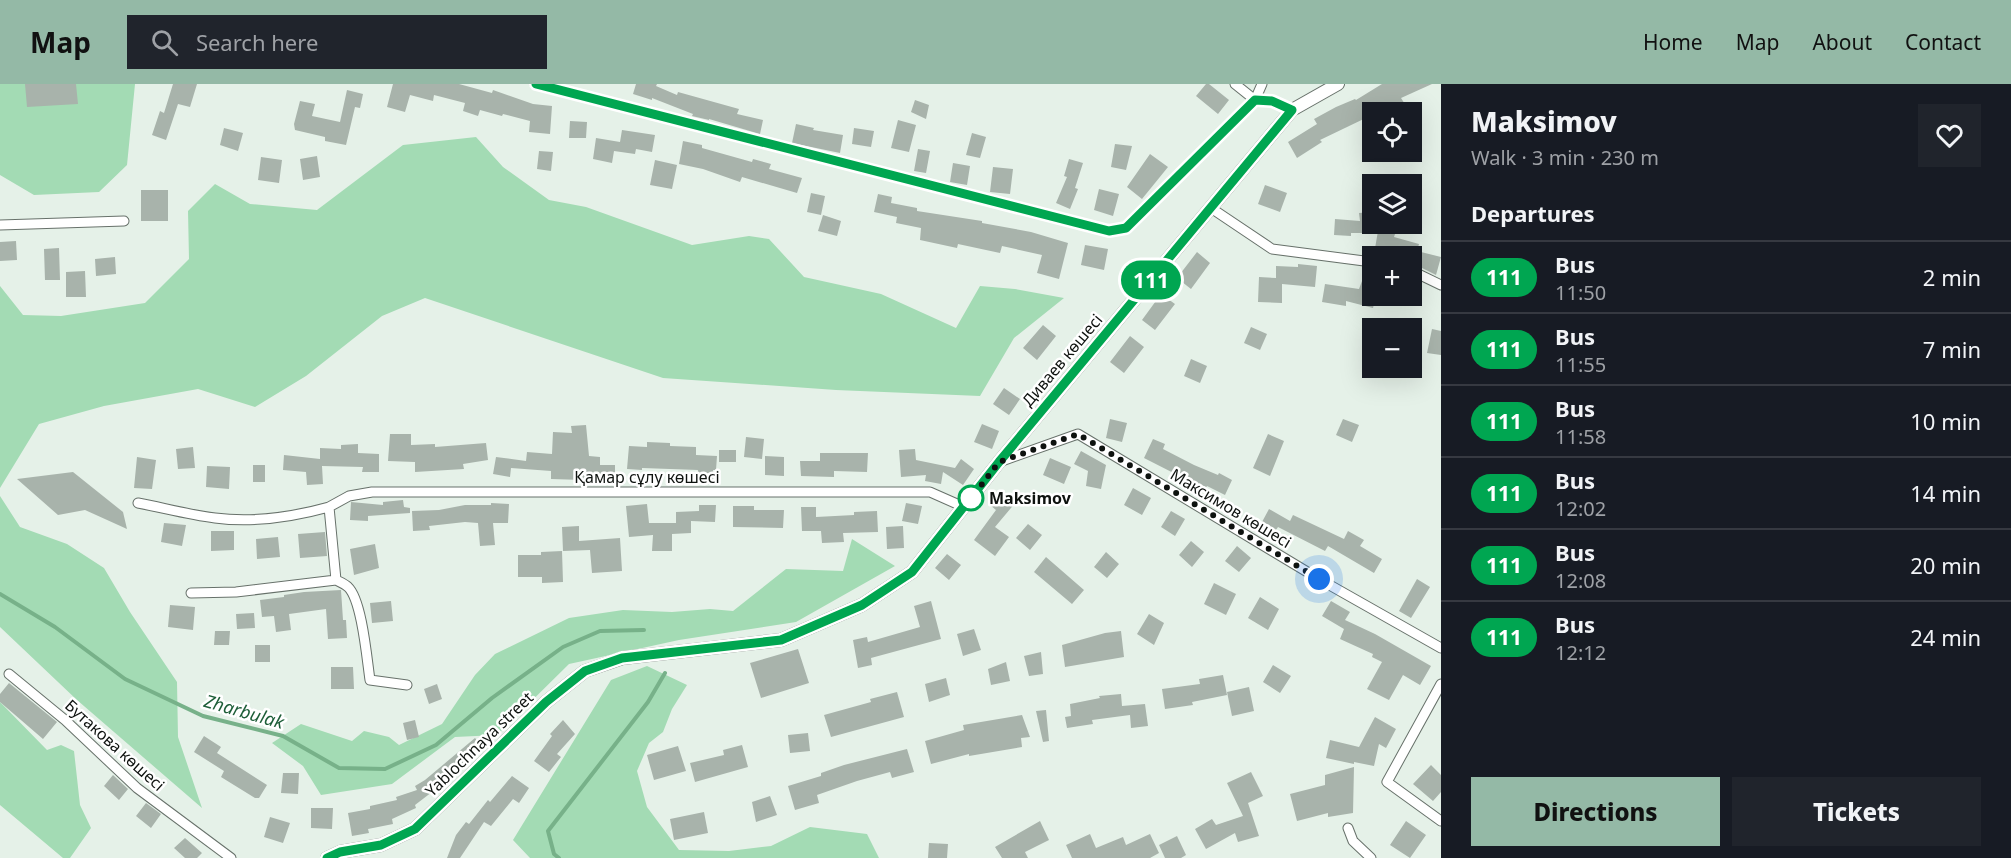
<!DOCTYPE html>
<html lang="en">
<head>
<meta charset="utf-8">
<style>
  body { margin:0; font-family:"Noto Sans",sans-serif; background:#20242c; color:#f1f3f6; height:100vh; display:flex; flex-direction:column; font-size:22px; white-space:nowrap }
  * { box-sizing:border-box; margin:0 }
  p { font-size:20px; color:#9ea1a6 }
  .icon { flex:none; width:33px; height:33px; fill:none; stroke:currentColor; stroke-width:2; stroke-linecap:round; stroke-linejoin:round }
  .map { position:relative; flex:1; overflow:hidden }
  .side { display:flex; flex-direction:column; background:#171b24; width:570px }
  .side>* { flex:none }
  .badge { padding:0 12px; border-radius:20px; font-size:21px; line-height:39px }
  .tools { position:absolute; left:1362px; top:18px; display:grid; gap:12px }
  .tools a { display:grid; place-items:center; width:60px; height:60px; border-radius:0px; background:#171b24; box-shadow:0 6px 24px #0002; font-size:30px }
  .you { position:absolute; width:30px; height:30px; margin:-15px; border:4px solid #fff; border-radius:50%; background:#1a73e8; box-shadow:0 0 0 9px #1a73e833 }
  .map>.badge { position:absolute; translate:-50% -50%; box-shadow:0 0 0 3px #fff }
  h2 { padding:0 30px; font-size:22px; line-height:54px }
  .round { display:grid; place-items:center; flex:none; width:63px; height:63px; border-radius:0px; background:#20242c }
  .summary { display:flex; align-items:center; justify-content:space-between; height:102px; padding:0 30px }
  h1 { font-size:28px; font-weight:800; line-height:45px }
  .primary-button { display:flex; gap:12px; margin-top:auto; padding:12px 30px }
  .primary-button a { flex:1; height:69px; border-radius:0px; background:#94b9a6; color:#111; font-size:24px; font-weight:800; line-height:69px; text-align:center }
  .primary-button a+a { background:#20242c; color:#f1f3f6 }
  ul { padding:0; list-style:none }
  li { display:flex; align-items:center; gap:18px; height:72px; padding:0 30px; border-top:2px solid #363941 }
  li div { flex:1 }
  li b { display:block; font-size:22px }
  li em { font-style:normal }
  li .badge { min-width:66px; font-weight:700; text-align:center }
  header { display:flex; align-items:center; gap:36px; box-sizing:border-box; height:84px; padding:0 30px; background:#94b9a6; color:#111 }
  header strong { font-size:28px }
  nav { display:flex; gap:33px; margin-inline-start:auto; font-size:21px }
  .search { width:420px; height:54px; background:#20242c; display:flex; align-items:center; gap:15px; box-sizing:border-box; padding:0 21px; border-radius:0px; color:#9ea1a6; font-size:22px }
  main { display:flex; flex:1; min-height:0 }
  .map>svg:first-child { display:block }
  .green { fill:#a3dbb4 }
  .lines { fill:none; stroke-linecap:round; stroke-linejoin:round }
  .stream { stroke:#77b189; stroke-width:4 }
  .building { fill:#a8b3ab }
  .minor-casing { stroke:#67716a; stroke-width:11 }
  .tertiary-casing { stroke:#67716a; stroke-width:14 }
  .minor { stroke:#fff; stroke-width:9 }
  .tertiary { stroke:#fff; stroke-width:12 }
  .line-casing { stroke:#fff; stroke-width:14 }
  .line { stroke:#00a651; stroke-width:9 }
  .walk { stroke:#0e120f; stroke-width:6; stroke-dasharray:0 10.8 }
  .stop-dot { fill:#fff; stroke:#00a651; stroke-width:3 }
  .labels { text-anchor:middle; stroke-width:5; stroke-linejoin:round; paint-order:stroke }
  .street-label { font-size:16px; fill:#0e120f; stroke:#fff }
  .stop-label { font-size:16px; font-weight:bold; fill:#0e120f; stroke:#fff; text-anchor:start }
  .water-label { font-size:18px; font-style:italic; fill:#1d5e38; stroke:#fff }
</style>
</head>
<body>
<header>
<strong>Map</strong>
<div class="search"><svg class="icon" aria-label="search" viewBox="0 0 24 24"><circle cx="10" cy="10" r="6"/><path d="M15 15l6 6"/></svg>Search here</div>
<nav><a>Home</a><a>Map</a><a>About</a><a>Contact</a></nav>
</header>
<main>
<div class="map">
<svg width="1441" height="774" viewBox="0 0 1441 774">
  <rect width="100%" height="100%" fill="#e5f1e8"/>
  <path class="green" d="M0,0h135l-8,81 -28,27 -65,3 -34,-20z
    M476,53l27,30 46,33 37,7 106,38 57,-9 20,3 35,38 77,17 75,34 24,-42 35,3 49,9 -50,40 -34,58 -144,-6 -173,-12 -238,-80 -43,18 -76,60 -51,31 -57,-18 -94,17 -65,18 -39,64v-202l23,29 38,1 84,-13 44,-44 -1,-48 27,-27 35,20 67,6 86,-65z
    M0,412l20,31 47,17 37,24 26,44 47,70 1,55 24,71 -125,-108 -77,-73z
    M852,455l43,27 -99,56 -117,18 -110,24 -72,71 -42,2 -63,47 -71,11 -18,-29 -31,-23 29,-19 51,17 12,-10 25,6 10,8 43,-21 33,-49 20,-21 74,-36 54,-8 49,2 38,-3 23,2 53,-42 57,2z
    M647,582l40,19 -15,24 -9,23 -14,11 -12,28 10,36 32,43 50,1 42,-5 39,-19 57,7 12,24h-349l-17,-18 98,-160z
    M0,618l47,48 14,-5 13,6 6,54 11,23 -21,30h-7l-63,-53z"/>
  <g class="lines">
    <path class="stream" d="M0,510l55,33 70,52 78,37 80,20 56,32 46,1 51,-24 56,-47 71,-51 37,-16 44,-1
      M559,774l-5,-4 -6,-23 100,-129 17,-29"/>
  </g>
  <path class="building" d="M25,0h51l2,20 -51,3z
    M173,0h24l-7,23 -12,-3 -12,36 -14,-5 8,-24 4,2z
    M393,0h66l33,9 1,-3 40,14 19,2 -2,28 -21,-2 1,-11 -27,-7 -1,2 -22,-6 -2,6 -15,-5 2,-8 -31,-8 -1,6 -23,-6 -5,17 -18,-5z
    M636,0h21l-1,2 21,9 1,-3 61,17 -2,5 26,6 -3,14 -51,-15v1l-17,-4 1,-2 -41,-16v2l-19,-6z
    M1206,0h3l20,16 -11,14 -22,-18z
    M1382,0h50l-31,14 9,14h-38v3l-52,25 2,2 -25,16 -9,-16 29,-18 -3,-5 22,-12 19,-8 1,1z
    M347,6l16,4 -3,14 -5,-1 -9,38 -21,-4v-4l-30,-7 -1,-6 6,-23 15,3 -3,12 28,6z
    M915,16l14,5 -3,14 -15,-7z
    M898,36l18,5 -7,27 -18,-4z
    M570,37l17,1 -1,16h-17z
    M796,40l18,4 -1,2 30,5 -3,18 -48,-10z
    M224,44l19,5 -5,18 -18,-6z
    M854,44l20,3 -3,16 -19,-3z
    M622,46l33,5 -3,17 -16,-3 -1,5 -21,-3 -2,12 -19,-4 3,-21 24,4z
    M972,49l14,4 -6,21 -14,-3z
    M683,57l19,4v3l50,14 1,-3 18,5 -2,5 33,9 -5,15 -55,-16 -2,5 -37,-13 -24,-5z
    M1115,60l17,2 -6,24 -15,-3z
    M918,65l12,2 -4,22 -12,-2z
    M539,67l14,1 -2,19 -14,-2z
    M1150,70l18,13 -26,32 -15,-12z
    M317,72l3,21 -17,3 -3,-21z
    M261,73l21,3 -3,23 -21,-3z
    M1069,75l14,4 -8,25 3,1 -8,20 -14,-6 11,-26 -3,-1z
    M655,76l22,5 -5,24 -22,-4z
    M953,79l17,3 -3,19 -17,-3z
    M993,83l20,2 -3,25 -20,-2z
    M1265,101l22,8 -7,19 -22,-8z
    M1099,105l20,5 -6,22 -19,-6z
    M141,106h27v31h-27z
    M811,109l14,3 -4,19 -14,-3z
    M878,110l14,3 -1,6 26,5v3l65,10v2l49,9 37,11 -9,36 -22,-6 5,-18 -40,-9 -2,7 -42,-9 -1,4 -37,-8 1,-12 -25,-5 1,-6 -23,-5z
    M1372,128v12h5v9h-26v3l-17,-1 1,-16 25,2 -1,-8z
    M823,131l18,6 -4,15 -19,-5z
    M1378,147l17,3 -1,3 25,7 -2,7 24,6 -5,18 -16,-8v-2l-8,-2v-7h-26l-12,-2z
    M16,157l1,19 -17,1v-19z
    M1085,161l23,4 -4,21 -23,-5z
    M59,164l1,32h-15l-1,-31z
    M1197,168l13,11 -19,26 -14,-11z
    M115,173l1,17 -20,2 -1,-17z
    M1298,180l19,2 -2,21 -33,-3v19l-24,-1 1,-25 17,1v-12l22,1z
    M85,187l1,26h-20v-25z
    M1362,197l10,3v12h4l-3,12 -27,-7v5l-24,-4 3,-18 34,5z
    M1161,210l14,10 -20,26 -13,-10z
    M1043,241l13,11 -19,24 -14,-12z
    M1251,243l16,7 -7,16 -16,-7z
    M1432,245l9,2v24l-14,-2z
    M1130,252l14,11 -20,26 -14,-11z
    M1191,275l16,7 -7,17 -16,-7z
    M1004,304l16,11 -11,16 -16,-11z
    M1110,335l17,4 -5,19 -16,-4z
    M1343,335l16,6 -7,17 -16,-7z
    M982,340l17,7 -7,18 -18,-7z
    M586,341l3,31 11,1v8h15v16l-64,-2v-8l-40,-3 -1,9 -17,-3 3,-17 30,4 1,-9 25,2 1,-22 19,1 -1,-7z
    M390,350h21v11l24,-1v3l51,-4 2,17 -25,4 1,5 -49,3v-10l-27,-1z
    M1268,350l16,7 -14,35 -17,-8z
    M746,353l18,2 -2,20 -18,-2z
    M1153,355l12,5 -2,5 31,16 24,10 1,-2 13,7 -7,15 -18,-9 -2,3 -61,-31z
    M647,358l23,1v3l26,1v8l21,1 -1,14h-3v12h-16l1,-12 -56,-2v2l-15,-1 2,-23 18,1z
    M358,360v9l21,1v18h-17l1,-5 -41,-1 1,18 -16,1 -1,-13 -23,-2 1,-15 36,4v-11l21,1v-4z
    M193,363l2,21 -17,1 -2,-20z
    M915,365l1,11 39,8 6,-9 13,10 -11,16 -20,-13 -2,12 -16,-3 1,-6 -25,2 -2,-27z
    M719,366h17v12h-17z
    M1081,367l25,14 -5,24 -15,-3 2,-15 -14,-7z
    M820,369h48l-1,19 -33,-1v6l-33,-1 -1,-15h20z
    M765,372l19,1v19l-19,-1z
    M137,373l19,3 -4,29 -18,-1z
    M1050,374l21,9 -7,17 -21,-9z
    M253,381h12v17h-12z
    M207,382l23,1 -1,22 -23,-2z
    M73,388l50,40 4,17 -42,-19 -27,5 -41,-36z
    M1133,404l18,10 -9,17 -18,-10z
    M1002,407l14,11 -21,25 14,10 -14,19 -21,-16 22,-30 -6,-5z
    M403,416l1,7 6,1v5l-42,3v5l-18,-1 1,-18 32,3v-3z
    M491,419l18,1 -1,19h-15l2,22 -15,1 -2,-23 -13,-1 -36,4 1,4 -17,1 -1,-20 27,-1 26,-5h26z
    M906,419l16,3 -4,18 -16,-3z
    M647,420l2,19h27v-11l23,-1v-6h17l-1,17 -24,-1v12l-19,1v17h-20l1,-16 -24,2 -3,-31z
    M733,422h21v4h30l-1,18 -50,-1z
    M801,423h15v10l38,-2v-3l23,-1 1,21 -35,1 1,9 -22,1 -1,-12h-19z
    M1269,425l21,12 3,-6 51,24 4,-8 16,9 -4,6 22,13 -8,14 -46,-27 -3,5 -47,-24 -2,3 -14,-8z
    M1171,427l14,8 -10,17 -14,-9z
    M164,439l22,2 -4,21 -21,-4z
    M1028,440l14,11 -12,15 -14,-12z
    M579,442v15l41,-3 2,33 -30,2 -2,-23 -27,1 -1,-24z
    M903,442l1,22 -17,1 -1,-22z
    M211,447h23v19l-23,1z
    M325,448l2,24 -27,2 -2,-24z
    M278,453l2,20 -23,2 -1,-20z
    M1191,457l13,11 -12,15 -13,-12z
    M375,460l4,24 -25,7 -4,-26z
    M1237,462l14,12 -12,14 -14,-11z
    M562,467l1,31 -21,1v-6h-24v-22h23v-3z
    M1106,468l13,12 -12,14 -13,-11z
    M947,470l14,11 -12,15 -14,-12z
    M1046,473l38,33 -12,14 -38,-32z
    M1417,495l13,8 -19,31 -12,-7z
    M1214,499l22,11 -10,21 -22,-11z
    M341,506l2,30h3l1,18 -19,1 -2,-30 -37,5 2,16 -15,2 -2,-16 -12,1 -2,-17 24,-3v-2l20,-3z
    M1260,513l19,12 -11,21 -20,-12z
    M391,517l2,20 -21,2 -2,-20z
    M931,517l10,38 -70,19 1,7 -14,3 -5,-28 14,-3 1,5 52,-15 -6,-21z
    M1331,517l19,11 -5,8 30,14 56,32 -11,19 -17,-10 -14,25 -22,-11 15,-27 -10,-5 1,-3 -33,-15 4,-10 -22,-13z
    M170,521l25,2 -2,23 -25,-3z
    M254,529l1,15 -18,1 -1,-15z
    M1149,530l15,9 -10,22 -17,-11z
    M974,545l7,21 -18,6 -6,-22z
    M215,547h15l-1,14h-15z
    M1121,547l3,26 -59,10 -3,-22 43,-12z
    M255,561h15v17h-15z
    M798,565l11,34 -48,15 -11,-35z
    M1041,568l2,22 -14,2 -5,-20z
    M1006,578l4,19 -19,4 -3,-16z
    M1273,581l18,11 -11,17 -17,-11z
    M331,583h22l1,22h-23z
    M1223,591l4,20 -35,7 1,3 -28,4 -3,-20 38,-5 -1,-5z
    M946,594l4,17 -21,7 -4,-18z
    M9,599l48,39 -14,17 -43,-37v-8z
    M437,600l5,15 -13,5 -5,-15z
    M1249,603l5,24 -22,5 -5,-24z
    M897,608l7,25 -73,20 -7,-22 47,-13 -1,-3z
    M1121,610l1,12 23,-2 3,22 -17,2 -1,-13 -38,5 1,4 -26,4 -2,-11 6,-1 -1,-12 30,-6 -1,-2z
    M1046,626l3,31 -6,1 -7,-31z
    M1022,631l8,22 -9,1 1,9 -53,9v-2l-38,10 -6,-23 39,-11 -1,-5z
    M1375,633l21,12 -10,19 -7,-4 -5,22 -20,-4v2l-28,-6 4,-18 29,7z
    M415,636l4,17 -12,3 -4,-17z
    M563,636l12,14 -18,20 4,3 -12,15 -15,-11 18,-25 -2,-2z
    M808,649l2,18 -20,2 -2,-18z
    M204,652l17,11 -4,6 50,32 -8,13h-4l-34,-21 3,-6 -30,-19z
    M475,654l8,10 -18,12 1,2 -17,17 -34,26 1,3 -24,11 1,5 -25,5 1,4 -17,3 -4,-23 22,-4v-3l27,-6 -1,-3 21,-7 -2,-4 10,-6z
    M742,661l6,22 -53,15 -5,-19 34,-8 -1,-5z
    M678,662l8,25 -32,9 -7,-25z
    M907,665l7,23 -22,6 -2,-6 -33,9 -40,14 2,8 -24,7 -7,-24 33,-10v-3l23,-8z
    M1431,681l10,10v17l-8,9 -20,-17z
    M1354,683l-1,46 -25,4v-4l-31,8 -7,-27 35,-9v-10z
    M1251,688l12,24 -15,7 11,33 -21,6 -3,-9 -29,16 -11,-20 17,-10 4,6 27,-9 -16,-33z
    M283,689h16l-1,21 -17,-1z
    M113,691l15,14 -9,11 -15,-14z
    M512,692l17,12 -10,15 -6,-4 -22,27 -7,-4 -24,36h-13l9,-23 10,-13 3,2 19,-24 2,2z
    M770,712l7,19 -21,7 -4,-20z
    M146,719l15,11 -10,14 -15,-12z
    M311,724h22l-1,21 -21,-1z
    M704,728l4,21 -34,7 -4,-21z
    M270,733l20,6 -7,20 -19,-6z
    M1040,737l9,19 -24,12 3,6h-26l-7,-11z
    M1406,737l20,14 -16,23 -20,-13z
    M1090,750l6,14 27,-11 3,8 24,-11 9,19 -9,5h-78l-6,-13z
    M1177,752l9,19 -5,3h-16l-6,-13z
    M185,754l17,15 -5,5h-12l-11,-10z
    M929,759l19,1 -1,14h-19z"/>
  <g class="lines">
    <defs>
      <path id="minor" d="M535,0l574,147 17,-3 129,-128 17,1 20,9
        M1235,0l20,16 7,-16
        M1211,124l61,41 100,13
        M0,141l124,-4
        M1412,187l29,14
        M999,378l79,-28 241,145 122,69
        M138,419c26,5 52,12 77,15 38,5 78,-1 114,-11
        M336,496l-7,-73 20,-11 23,-4h558l34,15
        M191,509l45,-1 100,-12c4,2 9,4 12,7 14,13 19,73 22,93l37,5
        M9,590l56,46 72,68 94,70
        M1441,600l-54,98 54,39
        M1348,744l5,13 18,17"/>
      <path id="tertiary" d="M327,774l13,-6 41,-7 34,-16 131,-127 39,-31 38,-13 158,-18 81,-35 50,-33 87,-110 293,-352 46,-26"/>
    </defs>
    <use href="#minor" class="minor-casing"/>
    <use href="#tertiary" class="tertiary-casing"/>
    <use href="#minor" class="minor"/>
    <use href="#tertiary" class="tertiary"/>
  </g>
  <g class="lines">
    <defs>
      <path id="line" d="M327,774l13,-6 41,-7 34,-16 131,-127 39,-31 37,-13 159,-18 81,-35 50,-33 87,-110 293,-352 -20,-9 -17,-1 -129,128 -17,3 -573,-147"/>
    </defs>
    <use href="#line" class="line-casing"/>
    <use href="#line" class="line"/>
    <path class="walk" d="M971,414l-1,2 29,-38 79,-28 241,145"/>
  </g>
  <circle class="stop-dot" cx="971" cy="414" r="12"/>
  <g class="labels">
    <g class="street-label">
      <text transform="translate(1062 276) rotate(-50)" y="6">Диваев көшесі</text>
      <text x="647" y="399">Қамар сұлу көшесі</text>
      <text transform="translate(1231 424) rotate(31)" y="6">Максимов көшесі</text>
      <text transform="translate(479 660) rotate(-44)" y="6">Yablochnaya street</text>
      <text transform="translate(115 661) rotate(42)" y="6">Бутакова көшесі</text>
    </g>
    <g class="stop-label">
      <text x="989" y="420">Maksimov</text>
    </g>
    <g class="water-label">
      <text transform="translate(244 628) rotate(16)" y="6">Zharbulak</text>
    </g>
  </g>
</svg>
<div class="tools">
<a><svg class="icon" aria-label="locate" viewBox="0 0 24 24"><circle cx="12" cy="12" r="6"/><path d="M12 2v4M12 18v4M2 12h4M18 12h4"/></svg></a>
<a><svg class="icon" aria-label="layers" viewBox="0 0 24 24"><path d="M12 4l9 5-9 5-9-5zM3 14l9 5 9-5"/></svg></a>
<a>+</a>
<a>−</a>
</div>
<div class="you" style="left:1319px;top:495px"></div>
<b class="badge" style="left:1151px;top:196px;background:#00a651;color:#fff">111</b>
</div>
<section class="side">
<div class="summary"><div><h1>Maksimov</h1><p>Walk · 3 min · 230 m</p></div><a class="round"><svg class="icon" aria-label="heart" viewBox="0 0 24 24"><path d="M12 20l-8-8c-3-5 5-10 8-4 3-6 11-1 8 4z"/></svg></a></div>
<h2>Departures</h2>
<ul>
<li><span class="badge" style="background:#00a651;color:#fff">111</span><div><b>Bus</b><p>11:50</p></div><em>2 min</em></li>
<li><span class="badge" style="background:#00a651;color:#fff">111</span><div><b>Bus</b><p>11:55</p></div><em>7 min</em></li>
<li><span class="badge" style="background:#00a651;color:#fff">111</span><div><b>Bus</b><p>11:58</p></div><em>10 min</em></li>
<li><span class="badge" style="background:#00a651;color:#fff">111</span><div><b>Bus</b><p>12:02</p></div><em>14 min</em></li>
<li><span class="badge" style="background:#00a651;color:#fff">111</span><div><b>Bus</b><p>12:08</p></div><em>20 min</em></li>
<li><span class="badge" style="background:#00a651;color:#fff">111</span><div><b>Bus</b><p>12:12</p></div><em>24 min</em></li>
</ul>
<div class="primary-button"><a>Directions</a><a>Tickets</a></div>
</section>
</main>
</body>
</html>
